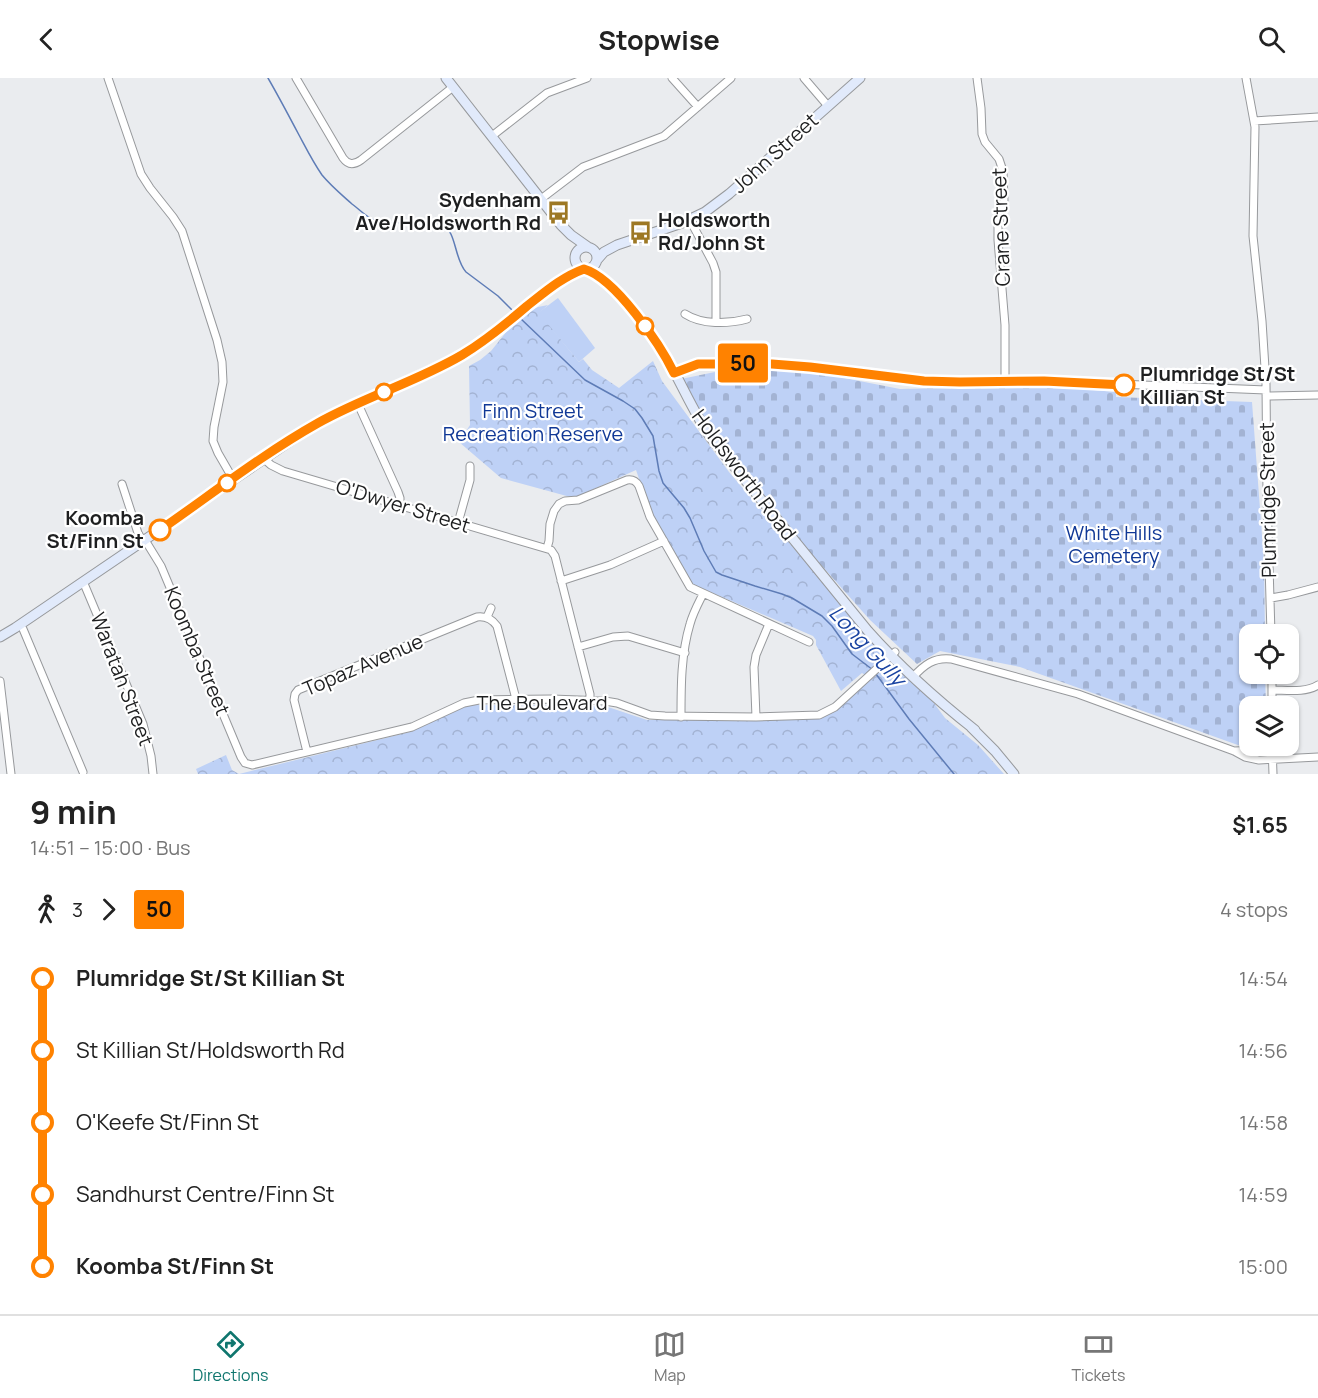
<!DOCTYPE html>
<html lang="en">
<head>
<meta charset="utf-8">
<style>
  body { margin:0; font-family:Manrope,sans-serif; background:#f6f6f6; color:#222; height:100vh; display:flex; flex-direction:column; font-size:22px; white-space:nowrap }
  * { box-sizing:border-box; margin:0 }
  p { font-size:20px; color:#767676 }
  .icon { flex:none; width:33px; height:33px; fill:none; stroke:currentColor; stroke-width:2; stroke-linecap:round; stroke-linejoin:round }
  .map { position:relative; height:696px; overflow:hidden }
  .sheet { display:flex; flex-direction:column; background:#fff; flex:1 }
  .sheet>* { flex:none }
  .badge { padding:0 12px; border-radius:4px; font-size:21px; line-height:39px }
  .fabs { position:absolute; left:1239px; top:546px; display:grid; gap:12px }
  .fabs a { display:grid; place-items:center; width:60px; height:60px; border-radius:12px; background:#fff; box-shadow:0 2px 4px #0004; font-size:30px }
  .map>.badge { position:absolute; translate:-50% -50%; box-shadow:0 0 0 3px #fff }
  .legs { display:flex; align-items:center; gap:9px; height:66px; padding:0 30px; font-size:20px }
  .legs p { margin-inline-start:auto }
  .head { display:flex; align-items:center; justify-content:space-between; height:102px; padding:0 30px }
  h1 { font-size:33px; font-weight:700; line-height:45px }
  ul { padding:0 30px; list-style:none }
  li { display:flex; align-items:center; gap:21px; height:72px; font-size:22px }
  li i { display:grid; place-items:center; width:9px; height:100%; margin:0 8px; background:currentColor }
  li i::after { content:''; width:15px; height:15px; margin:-8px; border:4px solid; border-radius:50%; background:#fff }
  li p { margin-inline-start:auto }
  li:first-child i { background:linear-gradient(#0000 50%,currentColor 0) }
  li:last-child i { background:linear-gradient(currentColor 50%,#0000 0) }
  header { display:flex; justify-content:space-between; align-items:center; height:78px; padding:0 30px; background:#fff; font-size:27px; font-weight:700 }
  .dock { display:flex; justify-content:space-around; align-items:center; height:84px; border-top:2px solid #e0e0e0; background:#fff; font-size:16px; color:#767676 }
  .dock a { display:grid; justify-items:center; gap:3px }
  .dock .selected { color:#0f766e }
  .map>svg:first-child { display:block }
  .grass { fill:#bed1f6 }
  .cemetery { fill:url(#cemetery-stones) }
  .park { fill:url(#park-crowns) }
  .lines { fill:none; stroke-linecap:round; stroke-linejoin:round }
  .stream { stroke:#5e7cb6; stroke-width:1.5 }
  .street-casing { stroke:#97999c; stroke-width:9 }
  .secondary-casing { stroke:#97999c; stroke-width:11 }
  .street { stroke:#fff; stroke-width:7 }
  .secondary { stroke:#e1eafb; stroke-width:9 }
  .line-1-casing { stroke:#fff; stroke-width:14 }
  .line-1 { stroke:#ff8200; stroke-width:9 }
  .stop-1-dot { fill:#fff; stroke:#ff8200; stroke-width:3 }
  .labels { text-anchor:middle; stroke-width:4.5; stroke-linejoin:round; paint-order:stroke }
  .street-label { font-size:20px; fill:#1e1f20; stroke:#fff }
  .poi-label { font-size:20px; font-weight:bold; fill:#1e1f20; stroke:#fff; text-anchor:end }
  .stop-label { font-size:20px; font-weight:bold; fill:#1e1f20; stroke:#fff; text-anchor:start }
  .park-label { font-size:20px; fill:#103896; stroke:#fff }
  .water-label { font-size:21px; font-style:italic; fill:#1943a1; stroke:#fff }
</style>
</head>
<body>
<header><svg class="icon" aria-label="back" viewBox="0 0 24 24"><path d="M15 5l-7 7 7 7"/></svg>Stopwise<svg class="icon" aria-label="search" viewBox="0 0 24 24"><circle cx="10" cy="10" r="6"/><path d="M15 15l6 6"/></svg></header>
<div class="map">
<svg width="1318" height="696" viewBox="0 0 1318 696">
  <defs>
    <pattern id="cemetery-stones" width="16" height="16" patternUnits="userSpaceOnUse" patternTransform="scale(1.5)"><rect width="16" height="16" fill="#bed1f6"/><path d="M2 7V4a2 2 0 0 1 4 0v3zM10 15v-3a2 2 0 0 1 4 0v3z" fill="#a3b3d3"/></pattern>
    <pattern id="park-crowns" width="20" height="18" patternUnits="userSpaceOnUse" patternTransform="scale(1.5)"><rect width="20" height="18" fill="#bed1f6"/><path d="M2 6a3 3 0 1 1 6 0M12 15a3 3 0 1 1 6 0" fill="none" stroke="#a3b3d3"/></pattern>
  </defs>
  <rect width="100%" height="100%" fill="#eaecef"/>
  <path class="grass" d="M558,220l37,50 -16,14 -41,-49z"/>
  <path class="cemetery" d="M749,287l70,8 81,16 147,-3 69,6v5l136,5 12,160 1,72h-15v40h15l1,32h-16v40h17v1l-20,1 -12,-4 -215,-77 -80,-16 -23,13 -47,-44 -56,-63 -107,-130 -26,-48z"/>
  <path class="park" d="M548,227l-9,8 40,49 4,-3 9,11 27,18 34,-27 9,20 67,91 155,182 -1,4 -18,17 -3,-2 -21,18 -25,-46v-5l-3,-4 -121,-52 -43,-76 -13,-38 -62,28 -73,-20 -42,-36 11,-17 -1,-59 11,-6 11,-9 16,-20 24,-21 7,-3z
    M889,586l5,1 12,12 22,18 17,23 33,27 26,29h-806l-2,-5 30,-14 6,15 7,4 171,-42 59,-27 136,1 42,14 168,-2 55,-40 2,1 13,-12v-2z"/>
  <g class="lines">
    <path class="stream" d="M268,0c11,19 21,38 31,57 7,13 14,27 23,40 9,11 20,20 30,29 7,5 14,13 22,16 17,8 54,-4 68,4 15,8 12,35 24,48l32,24 16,16
      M520,240l65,62 38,21 12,8 7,9 11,18 6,35 4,12 21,25 6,10 14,33 12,21 6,3 33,11 27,8 10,4 30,18 10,10 20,28 21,16
      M876,596l33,45 45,55"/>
    <defs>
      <path id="street" d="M108,0l33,96 9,14 23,29 9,14 35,109 5,22 1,20 -9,45 -1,14 5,12 15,26
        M296,0l47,80c5,7 11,7 18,2l92,-73
        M672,0l26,29
        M804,0l24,28
        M977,0l4,30 1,26 3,8 14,17 4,12 1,30 -6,24v15l7,85v56
        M1246,0l9,49 -2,109 9,85 4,63 1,112 4,138
        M1254,43l64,-4
        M492,58l55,-43 40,-15
        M541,121l42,-32 81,-31 67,-58
        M690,142l23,43 3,9v50
        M685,236c17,11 43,10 62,5
        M674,295l24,-9h74l38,3 100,13 27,2 107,-1 222,9
        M1266,318l52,-1
        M358,326l40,88 2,6v6
        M263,380l8,7 12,6 268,79 4,6 35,138v6
        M122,406l16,49 5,9
        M458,445l12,-43v-14
        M145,462l16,26 80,191 4,6 7,2 160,-38 52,-24 15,-3 73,-1 53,2 12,2 33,12 15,1 91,1 63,-2 16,-8 60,-55
        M547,470l2,-7 1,-17 4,-13 5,-7 6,-3 13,-1 49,-20c6,-1 9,1 12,6l11,31 40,70 119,55
        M561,503l49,-16 54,-24
        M85,508l58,138 8,32 2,18
        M1271,520l17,-3 30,-8
        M487,539l4,-9
        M23,551l60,143
        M578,569l35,-10 15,-1 57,17
        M1272,596v32
        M913,599c11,-12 21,-20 38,-18l127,35 156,57 11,6 14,3 59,-3
        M0,603l11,93
        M1272,612c15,0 33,3 46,-5
        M681,639c0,-31 0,-63 9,-93 3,-11 8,-20 13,-30
        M756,639l-2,-50 2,-12 13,-31
        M1272,668l1,28
        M1234,673l30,-1 8,-3
        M307,674l-13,-52 1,-6 3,-4 179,-73c8,-1 15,2 20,9l19,73"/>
      <path id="secondary" d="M446,0l115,147 10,10 17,12
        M575 180a11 11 0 1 1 22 0a11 11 0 1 1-22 0Z
        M597,182l7,-8 13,-7 65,-22 23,-11 24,-18 131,-116
        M586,191c17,9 29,22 42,36 14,16 27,33 38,52 16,27 27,55 45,81l157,193c32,36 69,69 107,99
        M0,559l15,-9 290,-197 31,-17 121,-56 27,-17 68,-55 21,-12 11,-5
        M971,649l24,24 19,23"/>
    </defs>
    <use href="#street" class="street-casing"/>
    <use href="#secondary" class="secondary-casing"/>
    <use href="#street" class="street"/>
    <use href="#secondary" class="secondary"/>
  </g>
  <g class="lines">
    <defs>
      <path id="line-1" d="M160,452c52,-36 103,-76 158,-107 46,-26 98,-41 144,-68 23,-14 44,-31 65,-49 18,-14 35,-29 57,-37 31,9 76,75 90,104l24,-9h74l38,3 114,14 36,1 84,-1 80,4"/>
    </defs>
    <use href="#line-1" class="line-1-casing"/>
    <use href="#line-1" class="line-1"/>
  </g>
  <defs>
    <symbol id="bus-bare" viewBox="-9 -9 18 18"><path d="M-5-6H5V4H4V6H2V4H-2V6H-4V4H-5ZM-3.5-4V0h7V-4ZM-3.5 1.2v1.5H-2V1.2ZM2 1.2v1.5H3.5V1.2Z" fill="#9d7824" stroke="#fff" stroke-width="2.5" paint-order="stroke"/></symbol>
  </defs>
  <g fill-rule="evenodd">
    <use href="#bus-bare" x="542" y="118" width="33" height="33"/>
    <use href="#bus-bare" x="624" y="138" width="33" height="33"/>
  </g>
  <g class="stop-1-dot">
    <circle cx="645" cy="248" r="8"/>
    <circle cx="1124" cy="307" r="10"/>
    <circle cx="384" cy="314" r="8"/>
    <circle cx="227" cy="405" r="8"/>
    <circle cx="160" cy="452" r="10"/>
  </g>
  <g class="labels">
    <g class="street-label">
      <text transform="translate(775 75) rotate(-42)" y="7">John Street</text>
      <text transform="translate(1001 149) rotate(-92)" y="7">Crane Street</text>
      <text transform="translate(744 397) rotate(53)" y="7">Holdsworth Road</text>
      <text transform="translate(1268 422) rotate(-91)" y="7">Plumridge Street</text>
      <text transform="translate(403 428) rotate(17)" y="7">O'Dwyer Street</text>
      <text transform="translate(197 573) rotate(67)" y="7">Koomba Street</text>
      <text transform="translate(363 587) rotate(-23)" y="7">Topaz Avenue</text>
      <text transform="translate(122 601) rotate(69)" y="7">Waratah Street</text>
      <text x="542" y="632">The Boulevard</text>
    </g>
    <g class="poi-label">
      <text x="541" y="129">Sydenham<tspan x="541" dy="23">Ave/Holdsworth Rd</tspan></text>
      <text x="658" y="149" text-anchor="start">Holdsworth<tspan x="658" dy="23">Rd/John St</tspan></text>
    </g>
    <g class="stop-label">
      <text x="1140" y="303">Plumridge St/St<tspan x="1140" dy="23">Killian St</tspan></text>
      <text x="144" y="447" text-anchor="end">Koomba<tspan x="144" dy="23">St/Finn St</tspan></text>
    </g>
    <g class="park-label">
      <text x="533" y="340">Finn Street<tspan x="533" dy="23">Recreation Reserve</tspan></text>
      <text x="1114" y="462">White Hills<tspan x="1114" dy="23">Cemetery</tspan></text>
    </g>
    <g class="water-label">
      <text transform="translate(867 568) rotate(47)" y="7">Long Gully</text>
    </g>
  </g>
</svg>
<div class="fabs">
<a><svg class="icon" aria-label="locate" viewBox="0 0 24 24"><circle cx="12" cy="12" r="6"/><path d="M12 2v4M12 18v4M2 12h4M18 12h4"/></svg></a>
<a><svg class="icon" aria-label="layers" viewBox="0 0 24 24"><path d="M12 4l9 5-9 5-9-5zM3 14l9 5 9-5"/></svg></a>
</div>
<b class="badge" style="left:743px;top:285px;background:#ff8200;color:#111">50</b>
</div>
<section class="sheet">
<div class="head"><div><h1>9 min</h1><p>14:51 – 15:00 · Bus</p></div><b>$1.65</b></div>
<div class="legs"><svg class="icon" aria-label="walk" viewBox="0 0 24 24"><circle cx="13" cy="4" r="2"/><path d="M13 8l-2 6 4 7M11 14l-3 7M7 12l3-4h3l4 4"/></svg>3<svg class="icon" aria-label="forward" viewBox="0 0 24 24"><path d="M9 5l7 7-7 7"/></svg><b class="badge" style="background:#ff8200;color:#111">50</b><p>4 stops</p></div>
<ul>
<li><i style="color:#ff8200"></i><b>Plumridge St/St Killian St</b><p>14:54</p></li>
<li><i style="color:#ff8200"></i><span>St Killian St/Holdsworth Rd</span><p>14:56</p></li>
<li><i style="color:#ff8200"></i><span>O'Keefe St/Finn St</span><p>14:58</p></li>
<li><i style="color:#ff8200"></i><span>Sandhurst Centre/Finn St</span><p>14:59</p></li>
<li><i style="color:#ff8200"></i><b>Koomba St/Finn St</b><p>15:00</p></li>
</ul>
</section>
<nav class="dock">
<a class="selected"><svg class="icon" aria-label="directions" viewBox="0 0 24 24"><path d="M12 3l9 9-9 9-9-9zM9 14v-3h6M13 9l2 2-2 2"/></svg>Directions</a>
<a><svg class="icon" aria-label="map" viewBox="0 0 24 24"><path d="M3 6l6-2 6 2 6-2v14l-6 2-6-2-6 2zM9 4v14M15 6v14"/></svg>Map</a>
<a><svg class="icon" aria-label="tickets" viewBox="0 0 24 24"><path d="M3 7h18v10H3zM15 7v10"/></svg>Tickets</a>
</nav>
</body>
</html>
